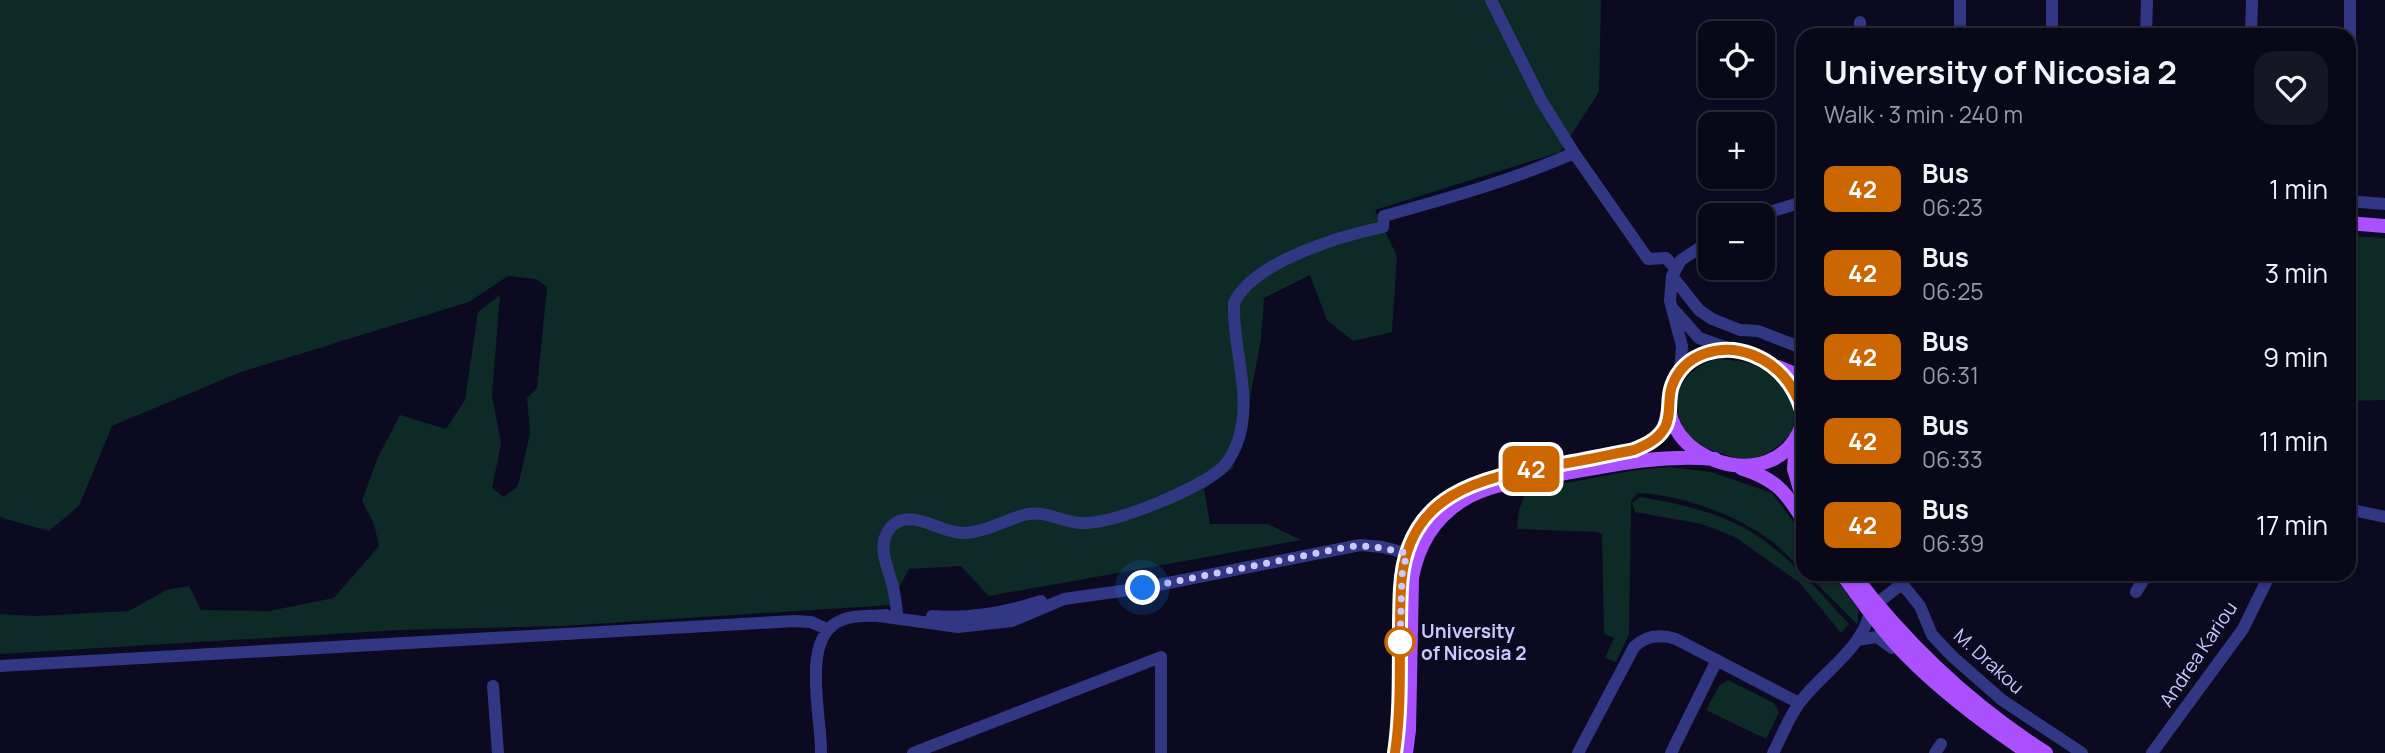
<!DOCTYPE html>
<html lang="en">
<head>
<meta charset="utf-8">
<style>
  body { margin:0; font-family:Manrope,sans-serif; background:#171625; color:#f1f3f6; height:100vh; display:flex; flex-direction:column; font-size:26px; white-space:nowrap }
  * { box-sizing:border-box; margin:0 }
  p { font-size:23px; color:#999aa2 }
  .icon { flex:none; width:38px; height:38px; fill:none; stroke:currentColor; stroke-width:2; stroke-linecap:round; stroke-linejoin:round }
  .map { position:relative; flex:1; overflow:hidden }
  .details { position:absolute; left:1796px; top:28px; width:560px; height:553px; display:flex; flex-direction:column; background:#090818; border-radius:21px; box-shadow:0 2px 5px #0004,0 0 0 2px #292937 }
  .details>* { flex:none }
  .badge { padding:0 14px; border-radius:10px; font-size:24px; line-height:46px }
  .buttons { position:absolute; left:1698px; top:21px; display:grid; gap:14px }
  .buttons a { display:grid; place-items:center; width:77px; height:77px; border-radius:14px; background:#090818; box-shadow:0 2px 5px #0004,0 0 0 2px #292937; font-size:35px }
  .you { position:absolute; width:35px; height:35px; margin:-18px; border:5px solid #fff; border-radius:50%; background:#1a73e8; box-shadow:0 0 0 10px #1a73e833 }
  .map>.badge { position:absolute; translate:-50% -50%; box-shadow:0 0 0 4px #fff }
  .round { display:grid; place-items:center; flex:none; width:74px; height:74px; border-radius:21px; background:#171625 }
  .head { display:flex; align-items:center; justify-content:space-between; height:119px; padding:0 28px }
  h1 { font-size:33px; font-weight:700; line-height:52px }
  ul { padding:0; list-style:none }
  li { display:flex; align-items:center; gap:21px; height:84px; padding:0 28px }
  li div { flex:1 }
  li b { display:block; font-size:26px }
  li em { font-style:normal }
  li .badge { min-width:77px; font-weight:700; text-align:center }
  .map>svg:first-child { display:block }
  .green { fill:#0d2a26 }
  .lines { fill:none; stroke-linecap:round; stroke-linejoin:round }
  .minor { stroke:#313783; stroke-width:12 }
  .major { stroke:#aa50ff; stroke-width:14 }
  .line-casing { stroke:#fff; stroke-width:16 }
  .line { stroke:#c60; stroke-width:10 }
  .walk { stroke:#c9c9ff; stroke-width:7; stroke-dasharray:0 12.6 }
  .stop-dot { fill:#fff; stroke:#c60; stroke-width:3.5 }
  .labels { text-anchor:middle; stroke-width:7; stroke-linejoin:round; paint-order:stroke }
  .stop-label { font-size:19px; font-weight:bold; fill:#c9c9ff; stroke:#0c0a20; text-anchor:start }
  .street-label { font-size:19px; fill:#c9c9ff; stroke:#0c0a20 }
</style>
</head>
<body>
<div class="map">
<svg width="2385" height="753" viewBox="0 0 2385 753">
  <rect width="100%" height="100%" fill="#0c0a20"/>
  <path class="green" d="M0,0h1601l-2,92 -39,60 -185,58 22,46 -5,76 -39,9 -26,-21 -17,-45 -46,23 -3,41 -12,64 -16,65 -29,21 6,35h58l33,16 -312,56 -28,-30 -52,3 -19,36 -327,21 -164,4 -399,24v-40l35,2 94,-5 37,-21 23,-4 12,24 68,1 65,-13 45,-52 -5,-22 -12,-23 16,-44 22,-42 46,14 19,-29 13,-88 22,-17 -8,100 9,49 -9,44 12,9 14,-11 12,-52 -3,-36 10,-10 10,-101 -11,-8 -28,-3 -39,26 -228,70 -129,54 -33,80 -30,25 -47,-13 -2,-2z
    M2349,236l36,2v162l-36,1z
    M1718,359c18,1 40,4 56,15 5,3 9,12 12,17 18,27 9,46 -17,61 -16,10 -29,8 -46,2 -10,-3 -21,-6 -29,-13 -31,-31 -17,-72 24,-82z
    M1668,467l43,5 61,21 30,40v37c-10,-10 -20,-21 -32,-30 -34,-25 -90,-46 -133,-47l-6,9 -2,132 -13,28 -11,-4 9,-20 -10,-4 -2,-100 -5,-2 -80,-3 2,-19 6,-16 14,-6 97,-18z
    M1640,497c38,6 83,16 116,38 36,24 64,58 93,89l-8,9 -41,-50 -65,-46 -33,-13 -67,-12 -3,-9z
    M1807,574h26l25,35v16z
    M1728,680l46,23 5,9 -13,27 -60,-29 13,-24z"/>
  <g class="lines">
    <path class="minor" d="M1491,0l50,100 33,53 74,106 18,-1 9,10
      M2350,0v201
      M1860,35v-13
      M1960,35v-35
      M2052,35v-35
      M2146,35l1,-35
      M2251,35l1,-35
      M2348,201l37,3
      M1760,215l42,-13
      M1672,276l27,34 13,9 28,11 18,1 44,17
      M1675,311l24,27 28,10
      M1680,373l2,-27 -12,-45 2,-25 9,-16 29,-19
      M2348,509l37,8
      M1894,574l26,32 12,29 21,22 49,43 80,53
      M2136,592l11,-18
      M1876,604l27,-21
      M897,613c-1,-8 -2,-17 -4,-26 -4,-18 -16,-38 -5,-56 18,-27 50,1 74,2 23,0 44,-14 66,-19 19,-3 34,8 52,9 33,2 117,-33 142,-55 5,-5 11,-15 14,-22 19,-45 -4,-97 -2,-143 19,-41 106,-67 149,-76l1,-11c65,-18 129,-36 190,-63
      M879,616l79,11 54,-6 52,-22 79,-11 217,-43 23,2 33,9
      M932,616c35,3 75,-4 109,-15
      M1857,640l20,-3 15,11
      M0,666l795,-45 16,1 16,7
      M493,686l5,67
      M821,753c1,-36 -22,-117 21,-133 14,-6 29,-3 44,-5
      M913,753l248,-96v96
      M1578,753l56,-106c12,-12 26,-13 42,-8l123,64
      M1671,753l46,-93
      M1773,753c9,-17 16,-37 28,-52 22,-29 61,-52 69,-89
      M1935,753l6,-9
      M2152,753l91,-124 27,-55"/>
    <path class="major" d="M2348,223l37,3
      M1778,367l24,10
      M1802,410c-13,-41 -61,-77 -105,-53 -12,6 -22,19 -26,32 -19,69 104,113 131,36
      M1796,442l-2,27 8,27
      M1741,468c33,11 43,21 61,50
      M1842,574c20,28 40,56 64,81 36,37 79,69 122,98
      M1853,574c54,71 118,131 193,179
      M1395,753c9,-54 3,-110 6,-165 5,-94 78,-110 154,-123 27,-4 53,-10 79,-15 27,-11 32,-19 35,-47
      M1406,753l3,-23 3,-152c6,-33 22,-60 51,-78 25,-16 59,-19 87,-24 56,-10 108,-22 165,-17"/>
  </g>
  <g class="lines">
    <defs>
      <path id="line" d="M1395,753c8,-54 3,-110 6,-165 5,-94 77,-110 154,-123 27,-4 53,-10 79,-15 12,-5 23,-10 30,-21 8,-12 3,-30 8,-43 12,-34 51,-43 81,-31 25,10 41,30 49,55"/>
    </defs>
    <use href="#line" class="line-casing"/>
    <use href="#line" class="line"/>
    <path class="walk" d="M1143,588l204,-41c22,-3 39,2 60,6l-5,22 -2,67"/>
  </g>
  <circle class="stop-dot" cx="1400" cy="642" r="14"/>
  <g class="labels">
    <g class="stop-label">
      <text x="1421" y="638">University<tspan x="1421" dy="22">of Nicosia 2</tspan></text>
    </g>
    <g class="street-label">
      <text transform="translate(2198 654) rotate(-56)" y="7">Andrea Kariou</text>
      <text transform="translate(1989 661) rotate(42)" y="7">M. Drakou</text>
    </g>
  </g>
</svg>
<div class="buttons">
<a><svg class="icon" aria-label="locate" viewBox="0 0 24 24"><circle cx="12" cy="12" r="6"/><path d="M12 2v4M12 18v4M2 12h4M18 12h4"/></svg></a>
<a>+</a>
<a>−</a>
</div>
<div class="you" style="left:1143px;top:588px"></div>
<b class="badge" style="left:1531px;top:469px;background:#c60;color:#fff">42</b>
<section class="details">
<div class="head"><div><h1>University of Nicosia 2</h1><p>Walk · 3 min · 240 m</p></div><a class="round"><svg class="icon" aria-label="heart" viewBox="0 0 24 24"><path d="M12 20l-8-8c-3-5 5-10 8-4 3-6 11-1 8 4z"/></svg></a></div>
<ul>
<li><span class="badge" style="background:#c60;color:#fff">42</span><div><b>Bus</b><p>06:23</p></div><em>1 min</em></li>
<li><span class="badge" style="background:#c60;color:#fff">42</span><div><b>Bus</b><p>06:25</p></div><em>3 min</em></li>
<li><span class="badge" style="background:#c60;color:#fff">42</span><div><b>Bus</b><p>06:31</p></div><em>9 min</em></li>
<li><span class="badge" style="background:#c60;color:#fff">42</span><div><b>Bus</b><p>06:33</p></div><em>11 min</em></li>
<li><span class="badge" style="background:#c60;color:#fff">42</span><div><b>Bus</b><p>06:39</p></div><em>17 min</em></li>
</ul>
</section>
</div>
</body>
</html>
